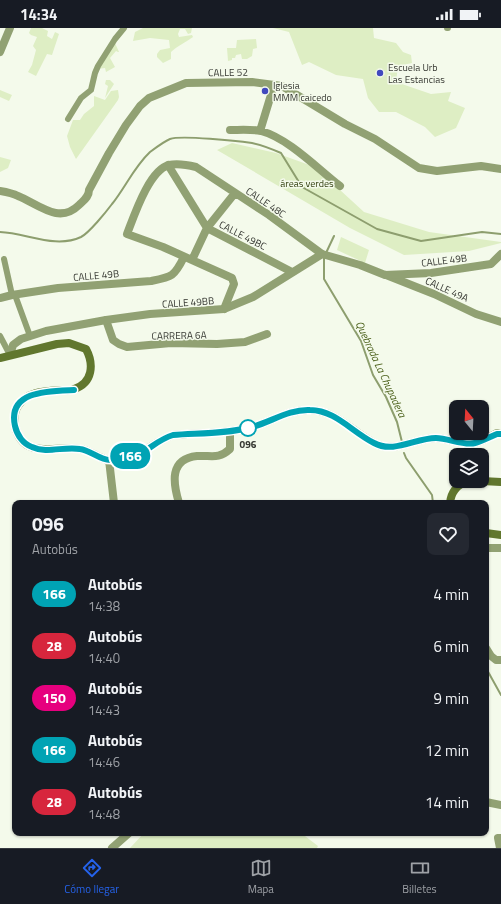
<!DOCTYPE html>
<html lang="es">
<head>
<meta charset="utf-8">
<style>
  body { margin:0; font-family:"Titillium Web",sans-serif; background:#242831; color:#f1f3f6; height:100vh; display:flex; flex-direction:column; font-size:15px; white-space:nowrap }
  * { box-sizing:border-box; margin:0 }
  p { font-size:13px; color:#9ea1a6 }
  .icon { flex:none; width:22px; height:22px; fill:none; stroke:currentColor; stroke-width:2; stroke-linecap:round; stroke-linejoin:round }
  .map { position:relative; flex:1; overflow:hidden }
  .details { position:absolute; left:12px; top:472px; width:477px; height:336px; display:flex; flex-direction:column; background:#171b24; border-radius:8px; box-shadow:0 1px 3px #0004 }
  .details>* { flex:none }
  .badge { padding:0 8px; border-radius:13px; font-size:14px; line-height:26px }
  .needle { width:26px; rotate:342deg }
  .fabs { position:absolute; left:449px; top:372px; display:grid; gap:8px }
  .fabs a { display:grid; place-items:center; width:40px; height:40px; border-radius:8px; background:#171b24; box-shadow:0 1px 3px #0004; font-size:20px }
  .map>.badge { position:absolute; translate:-50% -50%; box-shadow:0 0 0 2px #fff }
  .round { display:grid; place-items:center; flex:none; width:42px; height:42px; border-radius:8px; background:#242831 }
  .head { display:flex; align-items:center; justify-content:space-between; height:68px; padding:0 20px }
  h1 { font-size:19px; font-weight:700; line-height:30px }
  ul { padding:0; list-style:none }
  li { display:flex; align-items:center; gap:12px; height:52px; padding:0 20px }
  li div { flex:1 }
  li b { display:block; font-size:15px }
  li em { font-style:normal }
  li .badge { min-width:44px; font-weight:700; text-align:center }
  .status { display:flex; justify-content:space-between; align-items:center; height:28px; padding:0 20px; background:#171b24; direction:ltr }
  .status svg { height:11px; fill:currentColor }
  .menu { display:flex; justify-content:space-around; align-items:center; height:56px; border-top:1px solid #363941; background:#171b24; font-size:11px; color:#9ea1a6 }
  .menu a { display:grid; justify-items:center; gap:2px }
  .menu .on { color:#2563eb }
  .map>svg:first-child { display:block }
  .green { fill:#deeec4 }
  .lines { fill:none; stroke-linecap:round; stroke-linejoin:round }
  .stream { stroke:#8d9e6e; stroke-width:2 }
  .pedestrian { stroke:#91a173; stroke-width:6 }
  .minor { stroke:#91a173; stroke-width:8 }
  .tertiary { stroke:#91a173; stroke-width:8 }
  .secondary { stroke:#61772e; stroke-width:8 }
  .line-casing { stroke:#fff; stroke-width:9 }
  .line { stroke:#00a3b4; stroke-width:6 }
  .poi-dot { fill:#4149be; stroke:#f4faeb; stroke-width:1.5 }
  .stop-dot { fill:#fff; stroke:#00a3b4; stroke-width:2 }
  .labels { text-anchor:middle; stroke-width:3; stroke-linejoin:round; paint-order:stroke }
  .poi-label { font-size:10px; fill:#363832; stroke:#f4faeb; text-anchor:start }
  .street-label { font-size:10px; fill:#363832; stroke:#f4faeb }
  .park-label { font-size:10px; fill:#303e0d; stroke:#f4faeb }
  .stop-label { font-size:10px; font-weight:bold; fill:#363832; stroke:#f4faeb }
  .water-label { font-size:11px; font-style:italic; fill:#4b601a; stroke:#f4faeb }
</style>
</head>
<body>
<div class="status"><b>14:34</b><svg viewBox="0 0 49 12"><path d="M0 12V9h3v3zM5 12V6h3v6zM10 12V3h3v9zM15 12V0h3v12zM26 1h20v11H26zM47 4h2v5h-2z"/></svg></div>
<div class="map">
<svg width="501" height="820" viewBox="0 0 501 820">
  <rect width="100%" height="100%" fill="#f4faeb"/>
  <path class="green" d="M31,0h11l6,3 -1,5 5,3 3,-7 4,2 -7,21 -5,-1 -11,22 -8,-4 4,-7 4,-15 -3,-4 4,-9 -6,-2 -2,-2z
    M143,0h49l-1,5 -3,1 -3,-5h-5l-2,5 1,3 13,-2 1,2c-8,6 -16,9 -22,15v7l-8,4 -6,-6v-3l3,-4 10,-2 -1,-8 -19,-2 -17,3 2,-9z
    M273,0h100l1,10 22,5 7,9 8,3 1,8 -14,3 -2,16 35,12 20,-2 -3,9 17,7 -9,20 -21,9 -10,-10 -29,-15h-17l-11,-14 -5,-19 -27,-4 -27,-13 -7,3 -13,-33z
    M256,11l1,9 -4,1 -1,7 -5,3h-5l-1,-5 -5,1 -1,3h-3v2l-4,1 -1,-13h9l1,-8z
    M115,15l4,9h-1l-2,-1 -6,7 5,9 -9,5 -1,-4 -8,1z
    M106,52h4l4,4 -9,14 3,-12 -3,-2z
    M0,62l12,5 -3,6 -9,-4z
    M118,62l1,7 -1,3 -42,59 -6,-12 -3,-11 6,-16h7l4,-6 10,-8v-10l11,4 6,-9z
    M232,115l44,10 39,14 49,45 65,20 72,10v1l-32,8 -65,4 -54,-27 -133,-78z
    M0,129l11,3 -3,8 -8,4z
    M341,209l28,13 -4,13 -28,-13z
    M144,805h157l17,13 -1,2h-187z"/>
  <g class="lines">
    <path class="stream" d="M0,204c27,1 55,17 81,5 8,-4 25,-25 31,-33 13,-16 22,-37 38,-52 4,-3 15,-11 20,-13 11,-4 68,2 82,4 10,2 20,6 29,10l21,34 75,42 44,12 61,-9 19,2
      M326,225l8,-17
      M324,229v22l37,62 12,34 13,22 11,25 5,20
      M404,425l2,5 26,37 1,8
      M486,640l15,27"/>
    <path class="pedestrian" d="M447,0h1
      M68,91l13,-21 10,-8 4,-17 3,-7 17,-27 9,-11
      M4,231l8,36
      M15,267l15,41
      M0,308l10,19"/>
    <path class="minor" d="M230,102c9,0 21,-1 31,1 27,7 57,38 79,55
      M260,103l14,-46
      M168,137l39,63 85,44
      M192,232l15,-32 28,-35
      M386,247l48,19 42,20 25,8
      M0,270l12,-3 46,-7 93,-7c21,-4 23,-4 33,-24
      M224,281l10,-25 -2,-6 -69,-31 -36,-13c7,-18 22,-64 42,-69 9,-2 19,0 27,2l73,48 53,39
      M106,292l7,20 6,4 8,3 44,-4 46,1 28,-2 22,-8
      M109,432l5,43
      M179,475c-6,-20 -10,-44 18,-47 14,-1 21,4 33,-7v-18
      M486,520h15
      M486,620l5,8 5,4h5
      M486,774l15,3
      M112,820l17,-15
      M500,820l-2,-10h3"/>
    <path class="tertiary" d="M0,24l10,-24
      M0,163c6,1 12,2 18,5 20,8 41,29 61,9 5,-5 10,-8 10,-15l20,-37 17,-28 14,-19 9,-8 37,-15 66,-1 30,4 63,38 30,15 44,29 18,3 44,-5 20,3
      M10,327l3,-10 8,-6 25,-8 60,-11 44,-6 74,-5 29,-12 69,-43 38,11 25,10 46,-2 60,-9 10,-10"/>
    <path class="secondary" d="M0,330l57,-14 12,-1 17,6c8,15 7,34 -12,40 -3,2 -8,1 -12,1 -16,1 -35,1 -44,16 -4,6 -4,13 -3,20 8,35 41,19 65,23 10,1 18,9 28,11 6,1 15,-2 21,-3 16,-4 28,-17 44,-22 25,-2 53,-1 79,-8 19,-5 37,-18 58,-17 25,0 43,22 64,33 20,11 41,-5 62,-5 12,0 28,8 39,5 7,-2 15,-6 22,-10l4,1
      M482,453l19,1
      M450,475c1,-11 7,-18 17,-22
      M486,505l15,2"/>
  </g>
  <g class="lines">
    <defs>
      <path id="line" d="M74,362c-24,1 -67,0 -59,36 2,9 8,18 17,21 15,7 32,-1 48,2 10,1 21,12 31,11 10,-1 21,-3 30,-7 11,-6 19,-14 32,-18 26,-2 53,-1 79,-8 19,-5 37,-18 58,-17 25,0 42,22 64,33 20,11 41,-5 62,-5 12,0 28,8 39,5 7,-2 15,-6 22,-9h4"/>
    </defs>
    <use href="#line" class="line-casing"/>
    <use href="#line" class="line"/>
  </g>
  <g class="poi-dot">
    <circle cx="380" cy="45" r="4"/>
    <circle cx="265" cy="63" r="4"/>
  </g>
  <circle class="stop-dot" cx="248" cy="400" r="8"/>
  <g class="labels">
    <g class="poi-label">
      <text x="388" y="43">Escuela Urb<tspan x="388" dy="12">Las Estancias</tspan></text>
      <text x="273" y="61">Iglesia<tspan x="273" dy="12">MMM caicedo</tspan></text>
    </g>
    <g class="street-label">
      <text transform="translate(228 44) rotate(-1)" y="4">CALLE 52</text>
      <text transform="translate(266 174) rotate(34)" y="4">CALLE 48C</text>
      <text transform="translate(243 207) rotate(27)" y="4">CALLE 49BC</text>
      <text transform="translate(444 232) rotate(-7)" y="4">CALLE 49B</text>
      <text transform="translate(96 247) rotate(-5)" y="4">CALLE 49B</text>
      <text transform="translate(447 261) rotate(24)" y="4">CALLE 49A</text>
      <text transform="translate(188 274) rotate(-4)" y="4">CALLE 49BB</text>
      <text transform="translate(179 307) rotate(-1)" y="4">CARRERA 6A</text>
    </g>
    <g class="park-label">
      <text x="307" y="159">áreas verdes</text>
    </g>
    <g class="stop-label">
      <text x="248" y="420">096</text>
    </g>
    <g class="water-label">
      <text transform="translate(381 341) rotate(65)" y="4">Quebrada La Chupadera</text>
    </g>
  </g>
</svg>
<div class="fabs">
<a><svg class="needle" viewBox="-14 -14 28 28"><path d="M0-13l5 13h-10z" fill="#e53935"/><path d="M0 13l5-13h-10z" fill="#9ea1a6"/></svg></a>
<a><svg class="icon" aria-label="layers" viewBox="0 0 24 24"><path d="M12 4l9 5-9 5-9-5zM3 14l9 5 9-5"/></svg></a>
</div>
<b class="badge" style="left:130px;top:428px;background:#00a3b4;color:#fff">166</b>
<section class="details">
<div class="head"><div><h1>096</h1><p>Autobús</p></div><a class="round"><svg class="icon" aria-label="heart" viewBox="0 0 24 24"><path d="M12 20l-8-8c-3-5 5-10 8-4 3-6 11-1 8 4z"/></svg></a></div>
<ul>
<li><span class="badge" style="background:#00a3b4;color:#fff">166</span><div><b>Autobús</b><p>14:38</p></div><em>4 min</em></li>
<li><span class="badge" style="background:#d7263d;color:#fff">28</span><div><b>Autobús</b><p>14:40</p></div><em>6 min</em></li>
<li><span class="badge" style="background:#e6007e;color:#fff">150</span><div><b>Autobús</b><p>14:43</p></div><em>9 min</em></li>
<li><span class="badge" style="background:#00a3b4;color:#fff">166</span><div><b>Autobús</b><p>14:46</p></div><em>12 min</em></li>
<li><span class="badge" style="background:#d7263d;color:#fff">28</span><div><b>Autobús</b><p>14:48</p></div><em>14 min</em></li>
</ul>
</section>
</div>
<nav class="menu">
<a class="on"><svg class="icon" aria-label="directions" viewBox="0 0 24 24"><path d="M12 3l9 9-9 9-9-9zM9 14v-3h6M13 9l2 2-2 2"/></svg>Cómo llegar</a>
<a><svg class="icon" aria-label="map" viewBox="0 0 24 24"><path d="M3 6l6-2 6 2 6-2v14l-6 2-6-2-6 2zM9 4v14M15 6v14"/></svg>Mapa</a>
<a><svg class="icon" aria-label="tickets" viewBox="0 0 24 24"><path d="M3 7h18v10H3zM15 7v10"/></svg>Billetes</a>
</nav>
</body>
</html>
